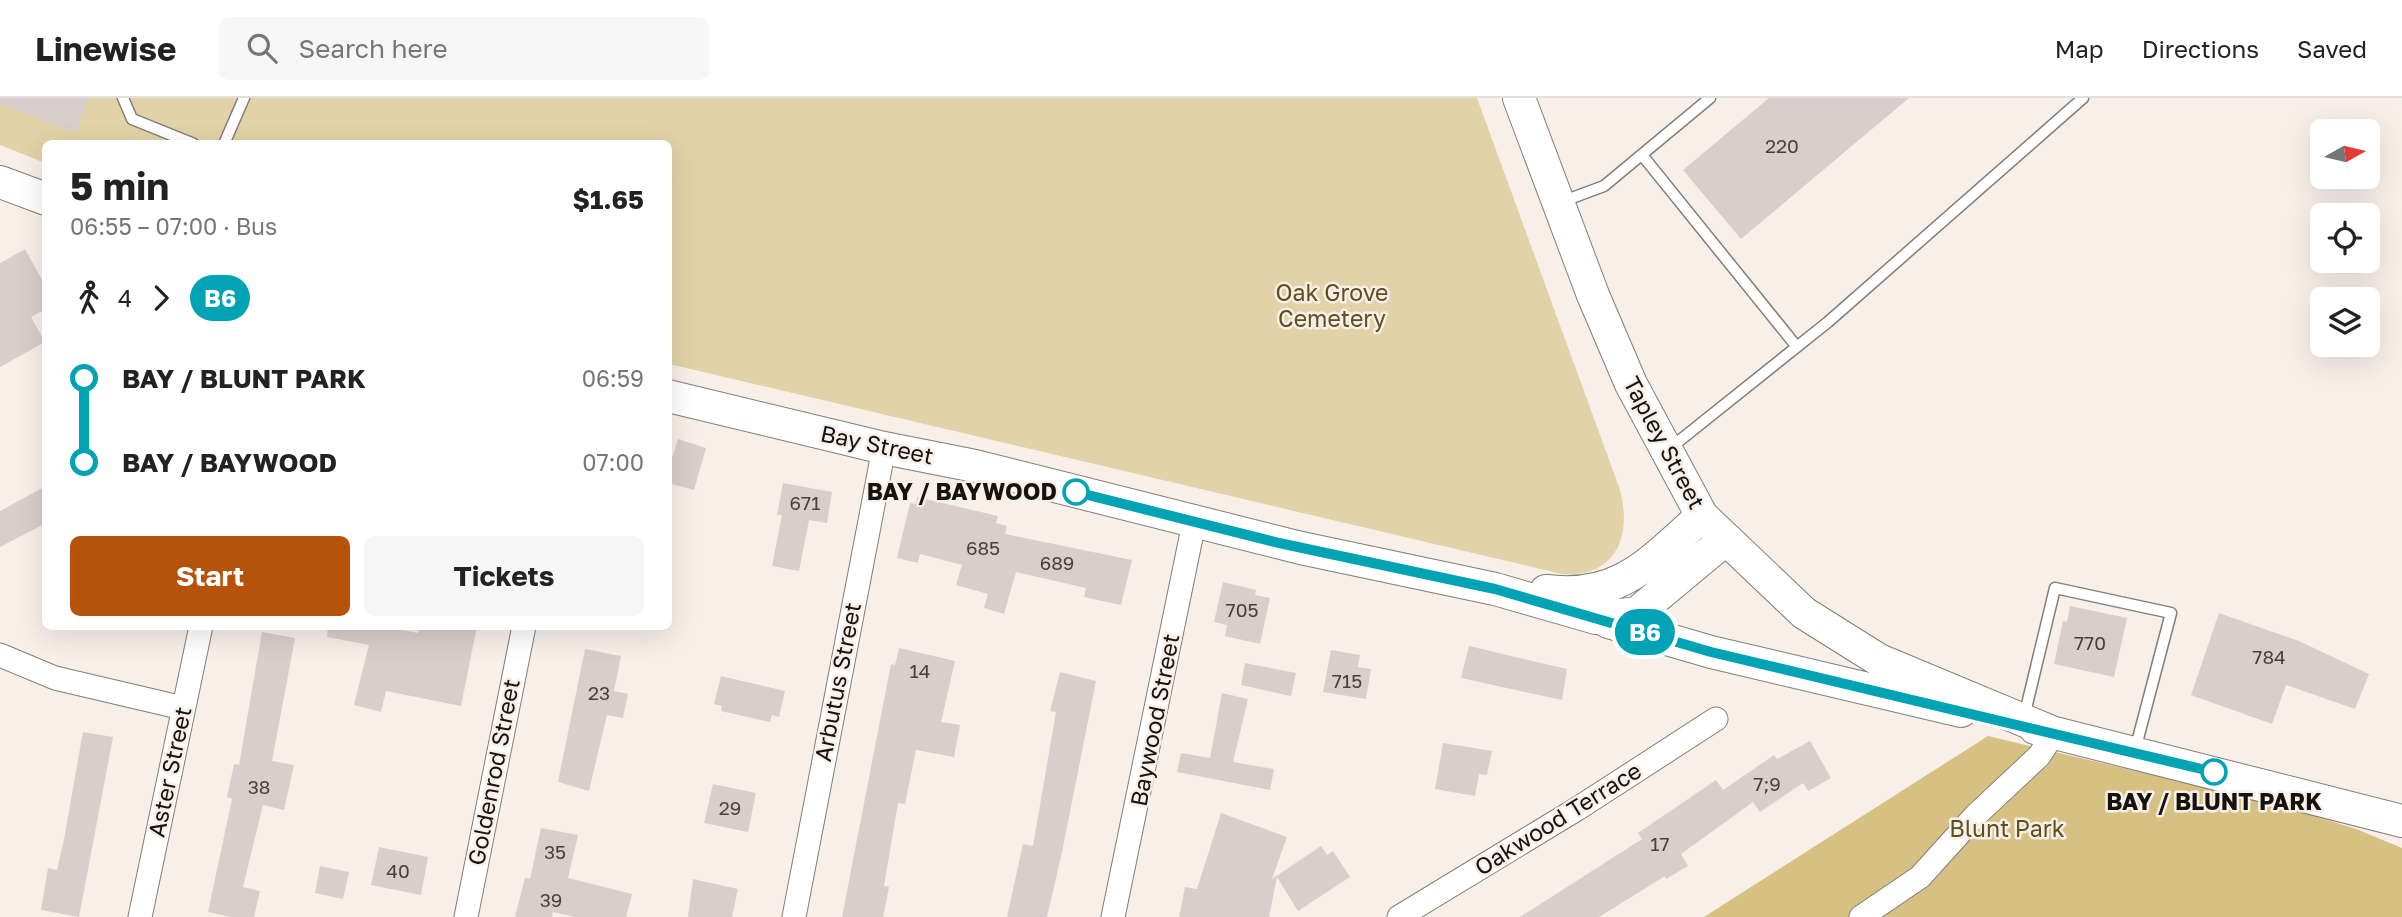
<!DOCTYPE html>
<html lang="en">
<head>
<meta charset="utf-8">
<style>
  body { margin:0; font-family:"Golos Text",sans-serif; background:#f6f6f6; color:#222; height:100vh; display:flex; flex-direction:column; font-size:26px; white-space:nowrap }
  * { box-sizing:border-box; margin:0 }
  p { font-size:23px; color:#767676 }
  .icon { flex:none; width:38px; height:38px; fill:none; stroke:currentColor; stroke-width:2; stroke-linecap:round; stroke-linejoin:round }
  .map { position:relative; flex:1; overflow:hidden }
  .details { position:absolute; left:42px; top:42px; width:630px; height:490px; display:flex; flex-direction:column; background:#fff; border-radius:10px; box-shadow:0 7px 28px #0002 }
  .details>* { flex:none }
  .badge { padding:0 14px; border-radius:23px; font-size:24px; line-height:46px }
  .needle { width:46px; rotate:82deg }
  .tools { position:absolute; left:2310px; top:21px; display:grid; gap:14px }
  .tools a { display:grid; place-items:center; width:70px; height:70px; border-radius:10px; background:#fff; box-shadow:0 7px 28px #0002; font-size:35px }
  .map>.badge { position:absolute; translate:-50% -50%; box-shadow:0 0 0 4px #fff }
  .legs { display:flex; align-items:center; gap:10px; height:77px; padding:0 28px; font-size:23px }
  .legs p { margin-inline-start:auto }
  .head { display:flex; align-items:center; justify-content:space-between; height:119px; padding:0 28px }
  h1 { font-size:38px; font-weight:700; line-height:52px }
  .action { display:flex; gap:14px; margin-top:auto; padding:14px 28px }
  .action a { flex:1; height:80px; border-radius:10px; background:#b45309; color:#fff; font-size:28px; font-weight:700; line-height:80px; text-align:center }
  .action a+a { background:#f6f6f6; color:#222 }
  ul { padding:0 28px; list-style:none }
  li { display:flex; align-items:center; gap:24px; height:84px; font-size:26px }
  li i { display:grid; place-items:center; width:10px; height:100%; margin:0 9px; background:currentColor }
  li i::after { content:''; width:18px; height:18px; margin:-9px; border:5px solid; border-radius:50%; background:#fff }
  li p { margin-inline-start:auto }
  li:first-child i { background:linear-gradient(#0000 50%,currentColor 0) }
  li:last-child i { background:linear-gradient(currentColor 50%,#0000 0) }
  header { display:flex; align-items:center; gap:42px; box-sizing:border-box; height:98px; padding:0 35px; background:#fff; border-bottom:2px solid #e0e0e0 }
  header strong { font-size:33px }
  nav { display:flex; gap:38px; margin-inline-start:auto; font-size:24px }
  .search { width:490px; height:63px; background:#f6f6f6; display:flex; align-items:center; gap:18px; box-sizing:border-box; padding:0 24px; border-radius:10px; color:#767676; font-size:26px }
  .map>svg:first-child { display:block }
  .green { fill:#e1d2a7 }
  .forest { fill:#d6c183 }
  .building { fill:#d9cecb }
  .lines { fill:none; stroke-linecap:round; stroke-linejoin:round }
  .lane-casing { stroke:#847c77; stroke-width:13 }
  .street-casing { stroke:#847c77; stroke-width:25 }
  .secondary-casing { stroke:#847c77; stroke-width:34 }
  .lane { stroke:#fff; stroke-width:10 }
  .street { stroke:#fff; stroke-width:23 }
  .secondary { stroke:#fff; stroke-width:32 }
  .line-1-casing { stroke:#fff; stroke-width:16 }
  .line-1 { stroke:#00a3b4; stroke-width:10 }
  .stop-1-dot { fill:#fff; stroke:#00a3b4; stroke-width:3.5 }
  .labels { text-anchor:middle; stroke-width:5; stroke-linejoin:round; paint-order:stroke }
  .number-label { font-size:19px; fill:#46413f }
  .park-label { font-size:23px; fill:#5d4e1e; stroke:#f8efe9 }
  .street-label { font-size:23px; fill:#151210; stroke:#f8efe9 }
  .stop-label { font-size:23px; font-weight:bold; fill:#151210; stroke:#f8efe9; text-anchor:end }
</style>
</head>
<body>
<header>
<strong>Linewise</strong>
<div class="search"><svg class="icon" aria-label="search" viewBox="0 0 24 24"><circle cx="10" cy="10" r="6"/><path d="M15 15l6 6"/></svg>Search here</div>
<nav><a>Map</a><a>Directions</a><a>Saved</a></nav>
</header>
<div class="map">
<svg width="2402" height="819" viewBox="0 0 2402 819">
  <rect width="100%" height="100%" fill="#f8efe9"/>
  <path class="green" d="M0,0h1477l142,389c14,46 -1,91 -57,87l-893,-210 -1,-220h-622l-1,19 -45,-18z"/>
  <path class="forest" d="M1988,638l295,70 73,23 46,19v69h-698z"/>
  <path class="building" d="M0,0h89l-14,35 -75,-29z
    M1769,0h140l-168,141 -58,-69z
    M25,151l21,38v22l-15,8 14,25 -45,25v-104z
    M678,341l28,9 -12,42 -26,-7v-12z
    M783,385l49,9 -5,31 -18,-3 -10,51 -27,-5 10,-51h-5z
    M46,388v37l-46,24v-36z
    M917,399l81,19 -2,7 11,3 -2,8 127,26 -11,45 -37,-8 2,-9 -70,-16 -12,42 -20,-6 4,-14 -32,-9 6,-20 -42,-11 -2,9 -21,-5 13,-55 6,1z
    M1223,484l33,8 -1,5 15,3 -10,46 -35,-8 2,-11 -13,-3z
    M2070,508l57,12 -13,59 -60,-13 9,-43 4,1z
    M2219,515l80,28 70,33 -14,35 -69,-24 -14,39 -81,-29z
    M328,528h55l35,7 1,-7h58l-16,80 -75,-15 -5,21 -27,-7 15,-60 -42,-8z
    M262,534l33,6 -23,123 22,4 -10,45 -21,-5 -20,82 17,4 -6,26h-23l-23,-5 24,-113 -5,-2 7,-33 5,1z
    M1469,548l98,23 -5,31 -101,-22z
    M899,550l56,13 -14,61 19,3 -6,32 -38,-7 -11,54 -7,-1 -14,83 5,1 -6,30h-41l49,-253 4,1z
    M585,551l36,7 -7,35 14,3 -5,24 -16,-3 -18,76 -31,-9z
    M1331,552l29,5 -2,12 13,2 -5,30 -43,-7z
    M1245,565l51,10 -5,23 -50,-11z
    M1060,574l36,9 -34,171 -15,65h-40l16,-73 10,2 23,-134 -6,-1z
    M721,578l64,15 -6,26 -7,-2 -2,7 -49,-11 1,-5 -8,-2z
    M1222,595l26,6 -15,63 41,7 -4,21 -93,-18 4,-19 29,5z
    M83,634l30,5 -34,180 -38,-7 7,-42 9,2 7,-31z
    M1810,643l21,37 -23,13 -5,-8 -43,29 -7,-10 -72,52 7,12 -22,13 -1,-3 -66,41h-79l122,-78 -4,-6 78,-53 7,10 51,-35 3,4z
    M1443,645l49,8 -5,24 -8,-1 -4,22 -40,-7z
    M713,686l43,9 -8,39 -44,-9z
    M1221,715l66,24 -15,42 49,-33 6,9 6,-4 17,26 -52,34 -21,-34 -8,40h-90l6,-30 12,2z
    M541,730l37,7 -10,43 64,16 -6,23h-51l-22,-5 -1,5h-37l10,-39 5,1z
    M379,749l49,10 -7,38 -50,-10z
    M320,768l29,6 -6,27 -28,-6z
    M693,781l45,10 -6,28h-44z"/>
  <g class="lines">
    <defs>
      <path id="lane" d="M123,0l9,21 62,25
        M224,46l20,-46
        M1642,57l155,192
        M1561,104l43,-16 106,-88
        M1669,351l159,-127 255,-224
        M2024,619l31,-129 116,25 -36,137"/>
      <path id="street" d="M0,557l55,23 128,30
        M140,819l61,-291
        M466,819l58,-291
        M794,819l90,-469
        M1113,819l81,-394
        M1399,819l178,-108 139,-90
        M1861,819l59,-40 56,-62 63,-59 15,-23"/>
      <path id="secondary" d="M1519,0l74,197 38,89 71,132 102,97 75,47 175,73
        M0,84l46,17
        M668,298l216,52 91,18 326,82 194,41 101,29 41,-5 89,-74
        M1546,493c74,9 104,-29 156,-75
        M1608,524l103,30 250,59
        M2035,630l367,93"/>
    </defs>
    <use href="#lane" class="lane-casing"/>
    <use href="#street" class="street-casing"/>
    <use href="#secondary" class="secondary-casing"/>
    <use href="#lane" class="lane"/>
    <use href="#street" class="street"/>
    <use href="#secondary" class="secondary"/>
  </g>
  <g class="lines">
    <defs>
      <path id="line-1" d="M1076,394l203,51 216,46 216,63 503,120"/>
    </defs>
    <use href="#line-1" class="line-1-casing"/>
    <use href="#line-1" class="line-1"/>
  </g>
  <g class="stop-1-dot">
    <circle cx="1076" cy="394" r="12"/>
    <circle cx="2214" cy="674" r="12"/>
  </g>
  <g class="labels">
    <g class="number-label">
      <text x="1782" y="55">220</text>
      <text x="805" y="412">671</text>
      <text x="983" y="457">685</text>
      <text x="1057" y="472">689</text>
      <text x="1242" y="519">705</text>
      <text x="2090" y="552">770</text>
      <text x="2269" y="566">784</text>
      <text x="920" y="580">14</text>
      <text x="1347" y="590">715</text>
      <text x="599" y="602">23</text>
      <text x="1767" y="693">7;9</text>
      <text x="259" y="696">38</text>
      <text x="730" y="717">29</text>
      <text x="1660" y="753">17</text>
      <text x="555" y="761">35</text>
      <text x="398" y="780">40</text>
      <text x="551" y="809">39</text>
    </g>
    <g class="park-label">
      <text x="1332" y="203">Oak Grove<tspan x="1332" dy="26">Cemetery</tspan></text>
      <text x="2007" y="739">Blunt Park</text>
    </g>
    <g class="street-label">
      <text transform="translate(1664 345) rotate(62)" y="8">Tapley Street</text>
      <text transform="translate(877 347) rotate(12)" y="8">Bay Street</text>
      <text transform="translate(838 584) rotate(-79)" y="8">Arbutus Street</text>
      <text transform="translate(1155 622) rotate(-79)" y="8">Baywood Street</text>
      <text transform="translate(170 674) rotate(-78)" y="8">Aster Street</text>
      <text transform="translate(494 674) rotate(-79)" y="8">Goldenrod Street</text>
      <text transform="translate(1558 721) rotate(-32)" y="8">Oakwood Terrace</text>
    </g>
    <g class="stop-label">
      <text x="1057" y="402">BAY / BAYWOOD</text>
      <text x="2214" y="712" text-anchor="middle">BAY / BLUNT PARK</text>
    </g>
  </g>
</svg>
<div class="tools">
<a><svg class="needle" viewBox="-14 -14 28 28"><path d="M0-13l5 13h-10z" fill="#e53935"/><path d="M0 13l5-13h-10z" fill="#767676"/></svg></a>
<a><svg class="icon" aria-label="locate" viewBox="0 0 24 24"><circle cx="12" cy="12" r="6"/><path d="M12 2v4M12 18v4M2 12h4M18 12h4"/></svg></a>
<a><svg class="icon" aria-label="layers" viewBox="0 0 24 24"><path d="M12 4l9 5-9 5-9-5zM3 14l9 5 9-5"/></svg></a>
</div>
<b class="badge" style="left:1645px;top:534px;background:#00a3b4;color:#fff">B6</b>
<section class="details">
<div class="head"><div><h1>5 min</h1><p>06:55 – 07:00 · Bus</p></div><b>$1.65</b></div>
<div class="legs"><svg class="icon" aria-label="walk" viewBox="0 0 24 24"><circle cx="13" cy="4" r="2"/><path d="M13 8l-2 6 4 7M11 14l-3 7M7 12l3-4h3l4 4"/></svg>4<svg class="icon" aria-label="forward" viewBox="0 0 24 24"><path d="M9 5l7 7-7 7"/></svg><b class="badge" style="background:#00a3b4;color:#fff">B6</b></div>
<ul>
<li><i style="color:#00a3b4"></i><b>BAY / BLUNT PARK</b><p>06:59</p></li>
<li><i style="color:#00a3b4"></i><b>BAY / BAYWOOD</b><p>07:00</p></li>
</ul>
<div class="action"><a>Start</a><a>Tickets</a></div>
</section>
</div>
</body>
</html>
